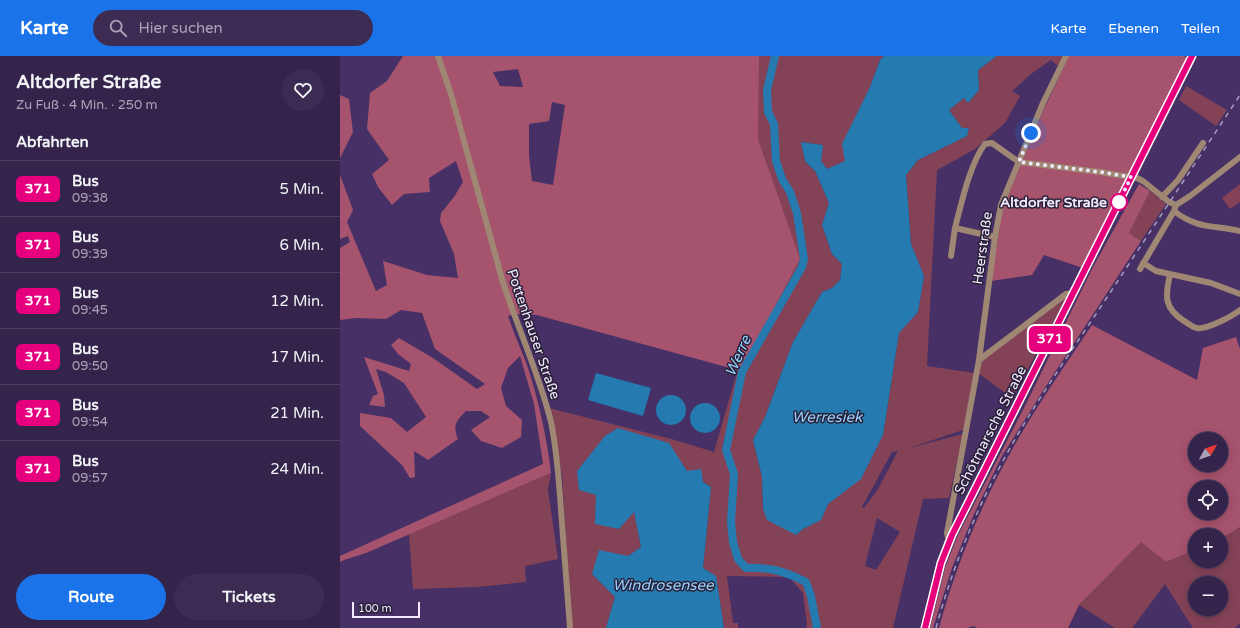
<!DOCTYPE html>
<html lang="de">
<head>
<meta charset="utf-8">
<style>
  body { margin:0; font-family:"Varela Round",sans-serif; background:#3c2c53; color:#f1f3f6; height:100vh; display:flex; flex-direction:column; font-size:15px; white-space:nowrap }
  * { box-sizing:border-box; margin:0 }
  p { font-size:13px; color:#a9a4b5 }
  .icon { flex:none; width:22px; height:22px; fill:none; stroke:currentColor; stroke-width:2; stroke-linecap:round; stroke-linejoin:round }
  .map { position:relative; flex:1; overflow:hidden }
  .side { display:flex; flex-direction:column; background:#34244c; width:340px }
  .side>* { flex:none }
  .badge { padding:0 8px; border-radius:6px; font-size:14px; line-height:26px }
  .needle { width:26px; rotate:50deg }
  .fabs { position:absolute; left:848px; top:376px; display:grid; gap:8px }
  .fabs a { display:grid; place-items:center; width:40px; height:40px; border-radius:50%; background:#34244c; box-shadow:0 2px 10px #0003,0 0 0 1px #4e4164; font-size:20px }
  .scale { position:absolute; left:12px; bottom:10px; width:68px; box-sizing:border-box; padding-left:4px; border:2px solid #f1eafe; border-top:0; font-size:11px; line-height:14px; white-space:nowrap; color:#f1eafe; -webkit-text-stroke:3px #281f37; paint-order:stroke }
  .you { position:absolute; width:20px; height:20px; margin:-10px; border:3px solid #fff; border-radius:50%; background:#1a73e8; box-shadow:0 0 0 6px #1a73e833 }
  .map>.badge { position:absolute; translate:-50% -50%; box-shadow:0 0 0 2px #fff }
  h2 { padding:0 16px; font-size:15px; line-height:36px }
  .round { display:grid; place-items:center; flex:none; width:42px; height:42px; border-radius:21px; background:#3c2c53 }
  .overview { display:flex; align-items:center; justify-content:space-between; height:68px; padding:0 16px }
  h1 { font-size:19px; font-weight:700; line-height:30px }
  .primary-button { display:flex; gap:8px; margin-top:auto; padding:8px 16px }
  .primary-button a { flex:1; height:46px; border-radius:24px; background:#1a73e8; color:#fff; font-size:16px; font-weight:700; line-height:46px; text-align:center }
  .primary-button a+a { background:#3c2c53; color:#f1f3f6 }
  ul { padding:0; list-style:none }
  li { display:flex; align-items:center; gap:12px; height:56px; padding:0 16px; border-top:1px solid #4e4164 }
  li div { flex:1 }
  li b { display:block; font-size:15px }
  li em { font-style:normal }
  li .badge { min-width:44px; font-weight:700; text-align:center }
  header { display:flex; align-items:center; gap:24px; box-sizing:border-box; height:56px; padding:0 20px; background:#1a73e8; color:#fff }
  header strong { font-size:19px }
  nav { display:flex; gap:22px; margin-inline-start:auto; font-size:14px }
  .search { width:280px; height:36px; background:#3c2c53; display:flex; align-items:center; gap:10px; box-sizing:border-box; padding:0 14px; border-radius:22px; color:#a9a4b5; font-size:15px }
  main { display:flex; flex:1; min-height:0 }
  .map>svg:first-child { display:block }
  .green { fill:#844257; fill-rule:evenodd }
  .forest { fill:#a6536d; fill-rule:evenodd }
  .water { fill:#257aaf }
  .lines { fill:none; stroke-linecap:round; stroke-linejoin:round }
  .river { stroke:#257aaf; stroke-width:8 }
  .minor { stroke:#9f8773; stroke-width:6 }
  .major { stroke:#f9d2b1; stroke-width:8 }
  .rail { stroke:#aa9dbf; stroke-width:1.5; stroke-dasharray:5 5; stroke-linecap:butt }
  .line-casing { stroke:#fff; stroke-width:9 }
  .line { stroke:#e6007e; stroke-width:6 }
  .walk { stroke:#f1eafe; stroke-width:4; stroke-dasharray:0 7.2 }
  .stop-dot { fill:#fff; stroke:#e6007e; stroke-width:2 }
  .labels { text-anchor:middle; stroke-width:3; stroke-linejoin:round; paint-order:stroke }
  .stop-label { font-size:14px; font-weight:bold; fill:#f1eafe; stroke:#281f37; text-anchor:end }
  .street-label { font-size:14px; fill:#f1eafe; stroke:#281f37 }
  .water-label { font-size:15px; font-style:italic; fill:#95d0fc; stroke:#281f37 }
</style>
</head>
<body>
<header>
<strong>Karte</strong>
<div class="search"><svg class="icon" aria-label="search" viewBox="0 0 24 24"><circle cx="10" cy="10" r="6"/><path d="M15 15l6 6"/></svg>Hier suchen</div>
<nav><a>Karte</a><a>Ebenen</a><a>Teilen</a></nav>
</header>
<main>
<section class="side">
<div class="overview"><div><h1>Altdorfer Straße</h1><p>Zu Fuß · 4 Min. · 250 m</p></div><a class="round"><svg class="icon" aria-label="heart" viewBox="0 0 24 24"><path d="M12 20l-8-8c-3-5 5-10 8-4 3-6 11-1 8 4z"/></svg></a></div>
<h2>Abfahrten</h2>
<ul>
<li><span class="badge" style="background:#e6007e;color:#fff">371</span><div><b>Bus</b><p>09:38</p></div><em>5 Min.</em></li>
<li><span class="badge" style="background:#e6007e;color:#fff">371</span><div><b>Bus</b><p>09:39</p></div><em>6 Min.</em></li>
<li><span class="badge" style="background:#e6007e;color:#fff">371</span><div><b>Bus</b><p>09:45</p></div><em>12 Min.</em></li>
<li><span class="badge" style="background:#e6007e;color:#fff">371</span><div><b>Bus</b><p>09:50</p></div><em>17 Min.</em></li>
<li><span class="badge" style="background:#e6007e;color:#fff">371</span><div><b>Bus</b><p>09:54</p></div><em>21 Min.</em></li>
<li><span class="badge" style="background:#e6007e;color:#fff">371</span><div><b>Bus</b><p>09:57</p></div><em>24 Min.</em></li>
</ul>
<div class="primary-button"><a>Route</a><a>Tickets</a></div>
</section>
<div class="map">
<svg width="900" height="572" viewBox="0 0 900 572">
  <rect width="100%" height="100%" fill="#463065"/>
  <path class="green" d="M418,0h126l-4,4 -10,27 -25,74 -18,8 -6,-8 2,-16 -22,-3 4,19 10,10 14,32 -7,22 10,29 10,10 -2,16 -8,8 -10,4 -29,50 -28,75 -12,23 9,37 1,32 33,26 7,-6 18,-9 7,-16 33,-26 22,-43 16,-102 19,-21 6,-36 -13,-32 -5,-69 12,-15 49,-24 -18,-26 15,-12 4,5 11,-13 -1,-20 19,-14h68l-6,11 -8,-7 -20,14 -19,17 8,5 -15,27 -30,26 -38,21 -10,196 47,7 -11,57 -54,18 54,-14 -14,64 -26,1 -30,129h-87l1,-4 -4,-31 -14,-16 -62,-1 6,47h5v5h-14l-8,-52 -13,-8 8,-81 -24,-16 -19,-28 -72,52 38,16 7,36 -13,9 -36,18 23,23 -9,31h-34l-10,-153 -13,-67 126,32 39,12 24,-83 27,-209 -7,-21v-12l-11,-37zM558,395l-20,38 -14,19 -2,-1 30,-55zM537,462l23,14 -24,38 -11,-4z
    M846,30l41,24 -11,16 -37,-26z
    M900,128v18l-10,7 -8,-11z
    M810,135l16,13 -25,37 -12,-8z
    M727,241l-55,101 -34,-25 4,-12z
    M211,417l-3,17 10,69 -33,7 1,16 -49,5 -64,2 -4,-55z
    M900,471v96l-5,5h-42l-28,-44 -33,44h-17l-36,-23 62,-64 25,21 29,-12v11h26v-22zM855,527h26v26h-26z"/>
  <path class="forest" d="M63,0h356l-1,83 42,120 -55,103 -8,8 -200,-55 -21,-1 -8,2c6,18 14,35 20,52 11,35 19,69 23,105l-185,80 -22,7 -4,2v-6l203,-92 -9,-60 -14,-48 -12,12 -7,20 5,18 16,14 -1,17 -19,11 -21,-7 -10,-11 19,-13 -9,-6h-15c-9,9 -14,14 -8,28l-30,21 -14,-9 1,26 -5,1 -8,-13 -42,-39v-13l31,5 16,14 19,-15 -22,-34 -18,-11 -10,-3 8,26 1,12 -16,-2 4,-9 5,-2 -14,-37 45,14 2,-7 -13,-10 -7,-9 8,-7 34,20 44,31 8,-5 -50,-35 -13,-36 -21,-3 -15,9 -30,-1 -16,2v-72l10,-6 -2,-6 -8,3v-64l13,35 -6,12 29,69 11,-6 -4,-24 44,14 31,3 -4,-24 -14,-33 1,-8 13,-16 9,-15 -7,-21 -27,17 1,14 -26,2 -12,11 -14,-18 -6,-13 17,-14 -22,-31 3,-36 17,-12zM178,13l5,18 -23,-1 -7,-14zM212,46l13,3 -12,80 -21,-4 -3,-25v-32l20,-3z
    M729,0h115l3,2 -104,210 -39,-13 -12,20 -41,6 12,-74 42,-100z
    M0,39l9,4 4,33 -13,26z
    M799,128l11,7 -21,42 12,8 -95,145 -44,70 -28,58 -22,54 -19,60h-3l15,-60 12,-31 68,-131 68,-139z
    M752,269l105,55 6,-32 33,-11 4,12v178l-19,12v-4h-26v15l-29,12 -25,-20 -62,63 -11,23h-91l-3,-2 -7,2h-28c16,-59 39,-116 68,-169 25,-47 56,-90 85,-134zM855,383h26v26h-26zM855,431h26v26h-26z"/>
  <path class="water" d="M544,0h113l-19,14 1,20 -11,13 -4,-5 -15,12 13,18h7l-2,8 -49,24 -12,15 5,69 13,32 -6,36 -19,21 -16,102 -22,44 -33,25 -7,16 -18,9 -7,6 -29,-15 -4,-11 -1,-32 -9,-37 12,-23 28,-75 29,-50 10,-4 8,-8 2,-16 -10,-10 -10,-29 7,-22 -14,-32 -10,-10 -4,-19 22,3 -2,16 6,8 18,-8 -3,-17 28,-57 10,-27z
    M256,317l55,15 -8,28 -55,-16z
    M316 354a15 15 0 1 1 30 0a15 15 0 1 1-30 0Z
    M350 362a15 15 0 1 1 30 0a15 15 0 1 1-30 0Z
    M278,372l51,15 18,28 14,-2 2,13 8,5 -8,81 13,8 8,52h-118l9,-31 -23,-23 7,-24 29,6 13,-9 -7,-35 -15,17 -24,-5 1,-29 -17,-5 -2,-19 28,-35z"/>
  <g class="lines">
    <path class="river" d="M435,0l-8,34 1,22 6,12 2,37 6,18 8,13 7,21 7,46 -2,8 -60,105 -16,78 8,24 -3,48 2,20 5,17 8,9c24,-1 38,3 60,14l5,14 6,32"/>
    <path class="minor" d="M98,0l13,38 51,185c15,48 37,94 49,143 6,29 8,58 10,88 3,39 6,79 9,118
      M822,141l16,-17 25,-37
      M834,155c23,18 39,14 66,20
      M655,181l-40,-9c6,-23 15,-65 30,-84l7,-1 27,19 81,10 37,6 6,3 26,21 7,3
      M611,200l4,-28
      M803,207l13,8 55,12 29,11
      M800,213l34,-58 2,-6 14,-9 50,-39
      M830,219c-5,21 -6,33 14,46 4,2 8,6 13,7 9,2 36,-12 43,-18
      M639,304l87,-66 7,-1
      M609,485l-2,-8 32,-173 16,-123 6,-32 42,-102 23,-47"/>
    <path class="major" d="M585,572l16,-65 11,-28 240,-479"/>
    <path class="rail" d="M596,572c16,-59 39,-116 68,-169 29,-54 65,-104 98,-154 46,-70 92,-140 138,-210"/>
  </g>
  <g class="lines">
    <defs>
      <path id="line" d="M585,572l16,-65 11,-28 240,-479"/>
    </defs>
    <use href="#line" class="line-casing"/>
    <use href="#line" class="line"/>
    <path class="walk" d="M691,77l-12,29 81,10 31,5 -12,25"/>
  </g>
  <circle class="stop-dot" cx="779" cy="146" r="8"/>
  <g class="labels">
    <g class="stop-label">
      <text x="767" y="151">Altdorfer Straße</text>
    </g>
    <g class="street-label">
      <text transform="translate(642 192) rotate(-82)" y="5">Heerstraße</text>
      <text transform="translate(194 278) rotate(71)" y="5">Pottenhauser Straße</text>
      <text transform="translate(650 374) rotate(-63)" y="5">Schötmarsche Straße</text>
    </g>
    <g class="water-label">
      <text transform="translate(398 300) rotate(-66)" y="5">Werre</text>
      <text x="487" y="366">Werresiek</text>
      <text x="323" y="534">Windrosensee</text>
    </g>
  </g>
</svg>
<div class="fabs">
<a><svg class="needle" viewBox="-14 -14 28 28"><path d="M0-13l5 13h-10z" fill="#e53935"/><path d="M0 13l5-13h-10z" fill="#a9a4b5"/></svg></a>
<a><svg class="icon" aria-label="locate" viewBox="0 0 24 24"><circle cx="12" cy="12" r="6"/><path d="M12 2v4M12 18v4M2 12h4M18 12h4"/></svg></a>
<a>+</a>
<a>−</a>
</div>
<div class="scale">100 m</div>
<div class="you" style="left:691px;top:77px"></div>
<b class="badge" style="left:710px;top:283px;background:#e6007e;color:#fff">371</b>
</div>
</main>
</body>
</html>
